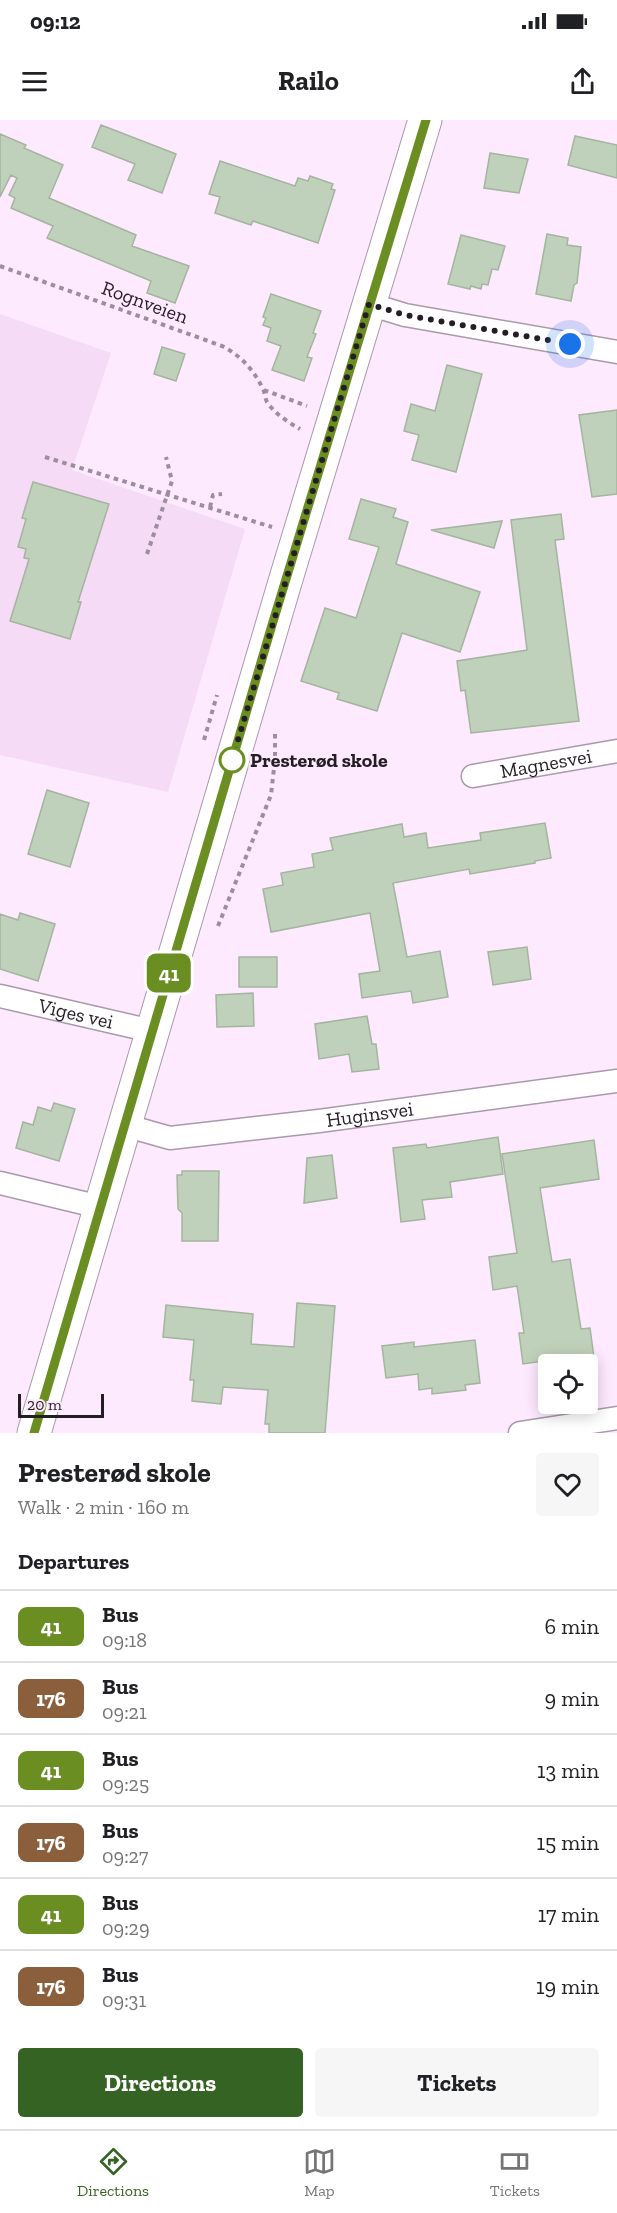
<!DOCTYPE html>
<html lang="en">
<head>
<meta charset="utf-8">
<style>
  body { margin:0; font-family:"Zilla Slab",serif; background:#f6f6f6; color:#202124; height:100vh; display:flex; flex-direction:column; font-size:22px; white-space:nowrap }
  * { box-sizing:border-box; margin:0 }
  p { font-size:20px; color:#757577 }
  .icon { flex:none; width:33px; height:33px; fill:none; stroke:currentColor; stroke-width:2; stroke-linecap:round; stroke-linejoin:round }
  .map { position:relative; height:1313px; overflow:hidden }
  .side { display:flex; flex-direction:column; background:#fff; flex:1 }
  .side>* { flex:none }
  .badge { padding:0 12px; border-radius:9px; font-size:21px; line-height:39px }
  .controls { position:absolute; left:538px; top:1234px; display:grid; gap:12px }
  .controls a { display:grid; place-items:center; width:60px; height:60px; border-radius:6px; background:#fff; box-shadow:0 3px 15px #0003; font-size:30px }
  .scale { position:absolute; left:18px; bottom:15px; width:86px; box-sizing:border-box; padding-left:6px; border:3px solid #241d24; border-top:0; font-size:16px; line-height:21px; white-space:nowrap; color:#241d24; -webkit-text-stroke:4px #feeaff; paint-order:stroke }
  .you { position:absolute; width:30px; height:30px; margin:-15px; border:4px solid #fff; border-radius:50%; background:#1a73e8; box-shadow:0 0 0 9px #1a73e833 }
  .map>.badge { position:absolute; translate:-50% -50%; box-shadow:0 0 0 3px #fff }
  h2 { padding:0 18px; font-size:22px; line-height:54px }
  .round { display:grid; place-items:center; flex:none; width:63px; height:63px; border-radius:6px; background:#f6f6f6 }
  .summary { display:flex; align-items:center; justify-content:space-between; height:102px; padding:0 18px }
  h1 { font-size:28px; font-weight:700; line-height:45px }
  .action { display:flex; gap:12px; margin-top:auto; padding:12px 18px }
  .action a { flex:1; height:69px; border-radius:6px; background:#356323; color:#fff; font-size:24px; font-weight:700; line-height:69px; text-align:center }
  .action a+a { background:#f6f6f6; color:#202124 }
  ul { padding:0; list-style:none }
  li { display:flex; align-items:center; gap:18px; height:72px; padding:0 18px; border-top:2px solid #e0e0e0 }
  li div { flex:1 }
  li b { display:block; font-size:22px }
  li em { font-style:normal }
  li .badge { min-width:66px; font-weight:700; text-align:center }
  .status { display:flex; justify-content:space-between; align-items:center; height:42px; padding:0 30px; background:#fff; direction:ltr }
  .status svg { height:16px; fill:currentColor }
  header { display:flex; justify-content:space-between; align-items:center; height:78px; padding:0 18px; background:#fff; font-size:27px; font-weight:700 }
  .menu { display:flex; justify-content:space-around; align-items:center; height:84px; border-top:2px solid #e0e0e0; background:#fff; font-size:16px; color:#757577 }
  .menu a { display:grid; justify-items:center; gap:3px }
  .menu .selected { color:#356323 }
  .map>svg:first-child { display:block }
  .built { fill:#f5dbf6 }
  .building { fill:#c0d1bb; stroke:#a4b49f; stroke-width:1.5 }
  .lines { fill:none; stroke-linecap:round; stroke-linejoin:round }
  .minor-casing { stroke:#aa98ab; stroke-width:25 }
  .secondary-casing { stroke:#aa98ab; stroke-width:35 }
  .path { stroke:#9c8e9d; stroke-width:4; stroke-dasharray:4.5 4.5; stroke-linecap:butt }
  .minor { stroke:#fff; stroke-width:22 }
  .secondary { stroke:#fff; stroke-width:33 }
  .line-casing { stroke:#fff; stroke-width:14 }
  .line { stroke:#6b8e23; stroke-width:9 }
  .walk { stroke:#241d24; stroke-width:6; stroke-dasharray:0 10.8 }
  .stop-dot { fill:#fff; stroke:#6b8e23; stroke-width:3 }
  .labels { text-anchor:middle; stroke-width:4.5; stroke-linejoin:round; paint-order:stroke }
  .street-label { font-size:20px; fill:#241d24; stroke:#feeaff }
  .stop-label { font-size:20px; font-weight:bold; fill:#241d24; stroke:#feeaff; text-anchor:start }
</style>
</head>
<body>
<div class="status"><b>09:12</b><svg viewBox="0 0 49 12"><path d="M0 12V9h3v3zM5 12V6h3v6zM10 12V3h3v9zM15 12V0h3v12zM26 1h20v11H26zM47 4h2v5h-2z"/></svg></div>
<header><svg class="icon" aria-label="menu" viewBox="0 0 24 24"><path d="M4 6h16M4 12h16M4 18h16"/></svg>Railo<svg class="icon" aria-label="share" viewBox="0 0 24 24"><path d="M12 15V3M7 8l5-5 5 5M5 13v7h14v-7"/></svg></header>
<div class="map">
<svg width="617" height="1313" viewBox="0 0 617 1313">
  <rect width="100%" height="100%" fill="#feeaff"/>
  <path class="built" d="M0,194l111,39 -39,117 173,59 -77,263 -168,-37z"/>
  <path class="building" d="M101,5l75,29 -14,39 -34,-13 7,-16 -43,-17z
    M0,14l26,11 -2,3 39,17 -14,33 87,37 -4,11 57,20 -14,37 -28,-10 4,-12 -104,-43 6,-12 -42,-18 4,-10 -6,-3 8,-17 -6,-3 -11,22z
    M575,16l42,9v33l-49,-13z
    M490,33l38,6 -9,34 -35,-5z
    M220,41l75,25 3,-8 10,3 2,-5 23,8 -2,5 4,1 -17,53 -65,-22 -2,4 -36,-12 5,-16 -11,-3z
    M547,114l21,4 -1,7 14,2 -4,36 -3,2 -3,16 -35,-7z
    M461,115l44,11 -7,24 -6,-1 -4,16 -6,-1 -1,5 -10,-3 -1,3 -22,-5z
    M271,174l50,17 -8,22 3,1 -9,23 5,1 -8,23 -32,-11 9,-24 -14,-5 4,-13 -8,-3 3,-7 -3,-1z
    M162,227l23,7 -9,27 -22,-7z
    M447,245l35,9 -26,98 -44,-12 7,-25 -15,-4 7,-27 24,7z
    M617,290v84l-25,3 -13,-82z
    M33,362l76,22 -31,98h3l-11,37 -60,-18 19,-62 -5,-1 2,-9 -8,-2 8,-28 -4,-1z
    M361,379l35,10 -3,8 15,5 -12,42 84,28 -20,60 -58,-19 -25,78 -40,-12 2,-6 -38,-12 24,-73 31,10 23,-71 -30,-8z
    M561,394l3,25 -9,1 24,181 -108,12 -6,-43 -4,1 -4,-30 70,-11 -16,-130z
    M502,401l-8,27 -63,-18z
    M47,670l42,13 -19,64 -42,-13z
    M545,703l6,35 -16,3v2l-65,11 -1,-5 -76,14 14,74 33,-6 8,46 -35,6 -2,-12 -49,7 -3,-24 21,-3 -10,-58 -99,19 -8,-43 20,-4 -2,-12 33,-6 -2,-13 21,-4 -3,-12 72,-14 2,13 22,-4 2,15 53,-8 -1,-7z
    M20,793l35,11 -17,57 -38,-12v-55l18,6z
    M527,827l4,32 -38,6 -5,-33z
    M239,837h38v30h-38z
    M253,873l1,33 -37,1 -1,-32z
    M367,896l5,28h4l3,25 -27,3 -3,-18 -30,5 -4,-35z
    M54,983l21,6 -16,52 -43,-13 7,-26 10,3 5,-18 13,4z
    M498,1017l5,37 -53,8 2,15 -30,3 3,19 -24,3 -8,-74 33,-4 1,4z
    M594,1020l5,39 -59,9 12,74 18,-3 11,70 9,-1 5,37h-46v7h-4l-2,-11 -20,3 -4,-31h5l-7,-47 -24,4 -4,-33 28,-4 -15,-99z
    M332,1035l5,43 -33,5 3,-45z
    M182,1051h37l-1,70h-36v-28l-4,-4 -1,-34h5z
    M297,1183l38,3 -10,127h-56v-9h-4l3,-34 -45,-3 -2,17 -29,-3 2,-21h-4l4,-40 -31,-3 3,-32 87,9 -2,30 43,3z
    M475,1220l5,43 -15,2 1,5 -34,4v-6l-13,2 -1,-16 -32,4 -4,-32 32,-4v5z"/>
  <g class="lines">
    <defs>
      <g id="minor">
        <path d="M369,184l36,11 212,37"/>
        <path id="s1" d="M473,656l144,-25"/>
        <path id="s2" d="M0,876l152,35"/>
        <path id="s3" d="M124,1005l46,13 149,-17 298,-40"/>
        <path d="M0,1063l100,24"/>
        <path d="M520,1313l97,-15"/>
      </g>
      <path id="secondary" d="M34,1313l251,-851 140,-462"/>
    </defs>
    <use href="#minor" class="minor-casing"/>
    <use href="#secondary" class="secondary-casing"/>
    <path class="path" d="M0,146l222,80c18,9 32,24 41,43 2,4 2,9 4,13 8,12 21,20 33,27
      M264,270l43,16
      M45,337l227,70
      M210,387l3,-12 9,-1
      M147,434l25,-73 -6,-24
      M204,620l13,-45
      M218,806l53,-131 4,-36v-28"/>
    <use href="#minor" class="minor"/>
    <use href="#secondary" class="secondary"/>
  </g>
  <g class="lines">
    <defs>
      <path id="line" d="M34,1313l238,-808 154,-505"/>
    </defs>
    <use href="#line" class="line-casing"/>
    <use href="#line" class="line"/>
    <path class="walk" d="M232,640l137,-456 36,11 165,29"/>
  </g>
  <circle class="stop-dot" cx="232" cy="640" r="12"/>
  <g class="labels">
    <g class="street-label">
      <text transform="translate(145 182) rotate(20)" y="7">Rognveien</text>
      <text dy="7" stroke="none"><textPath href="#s1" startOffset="74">Magnesvei</textPath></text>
      <text dy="7" stroke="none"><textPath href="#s2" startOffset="78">Viges vei</textPath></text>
      <text dy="7" stroke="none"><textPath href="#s3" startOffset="249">Huginsvei</textPath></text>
    </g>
    <g class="stop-label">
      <text x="250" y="647">Presterød skole</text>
    </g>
  </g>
</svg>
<div class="controls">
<a><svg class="icon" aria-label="locate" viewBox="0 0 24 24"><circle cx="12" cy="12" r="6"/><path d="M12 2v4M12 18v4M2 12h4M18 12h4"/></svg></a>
</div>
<div class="scale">20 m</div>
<div class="you" style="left:570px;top:224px"></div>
<b class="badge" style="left:169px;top:853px;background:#6b8e23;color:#fff">41</b>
</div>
<section class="side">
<div class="summary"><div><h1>Presterød skole</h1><p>Walk · 2 min · 160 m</p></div><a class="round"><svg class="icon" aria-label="heart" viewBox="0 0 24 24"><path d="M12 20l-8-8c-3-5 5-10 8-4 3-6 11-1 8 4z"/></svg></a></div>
<h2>Departures</h2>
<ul>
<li><span class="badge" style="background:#6b8e23;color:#fff">41</span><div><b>Bus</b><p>09:18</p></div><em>6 min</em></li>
<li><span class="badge" style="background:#8b5e3c;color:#fff">176</span><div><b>Bus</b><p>09:21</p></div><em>9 min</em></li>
<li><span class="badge" style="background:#6b8e23;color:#fff">41</span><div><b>Bus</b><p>09:25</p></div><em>13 min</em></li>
<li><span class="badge" style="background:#8b5e3c;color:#fff">176</span><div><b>Bus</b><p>09:27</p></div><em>15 min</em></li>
<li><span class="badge" style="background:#6b8e23;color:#fff">41</span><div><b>Bus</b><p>09:29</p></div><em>17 min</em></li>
<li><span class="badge" style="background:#8b5e3c;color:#fff">176</span><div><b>Bus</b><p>09:31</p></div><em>19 min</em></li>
</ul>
<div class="action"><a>Directions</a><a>Tickets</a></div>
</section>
<nav class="menu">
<a class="selected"><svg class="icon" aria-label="directions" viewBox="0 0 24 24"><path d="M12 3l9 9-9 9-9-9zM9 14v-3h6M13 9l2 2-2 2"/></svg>Directions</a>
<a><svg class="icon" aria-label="map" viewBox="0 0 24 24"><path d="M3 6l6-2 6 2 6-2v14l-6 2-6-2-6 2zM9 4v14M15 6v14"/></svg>Map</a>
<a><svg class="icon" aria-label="tickets" viewBox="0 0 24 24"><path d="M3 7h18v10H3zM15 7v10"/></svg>Tickets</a>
</nav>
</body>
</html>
